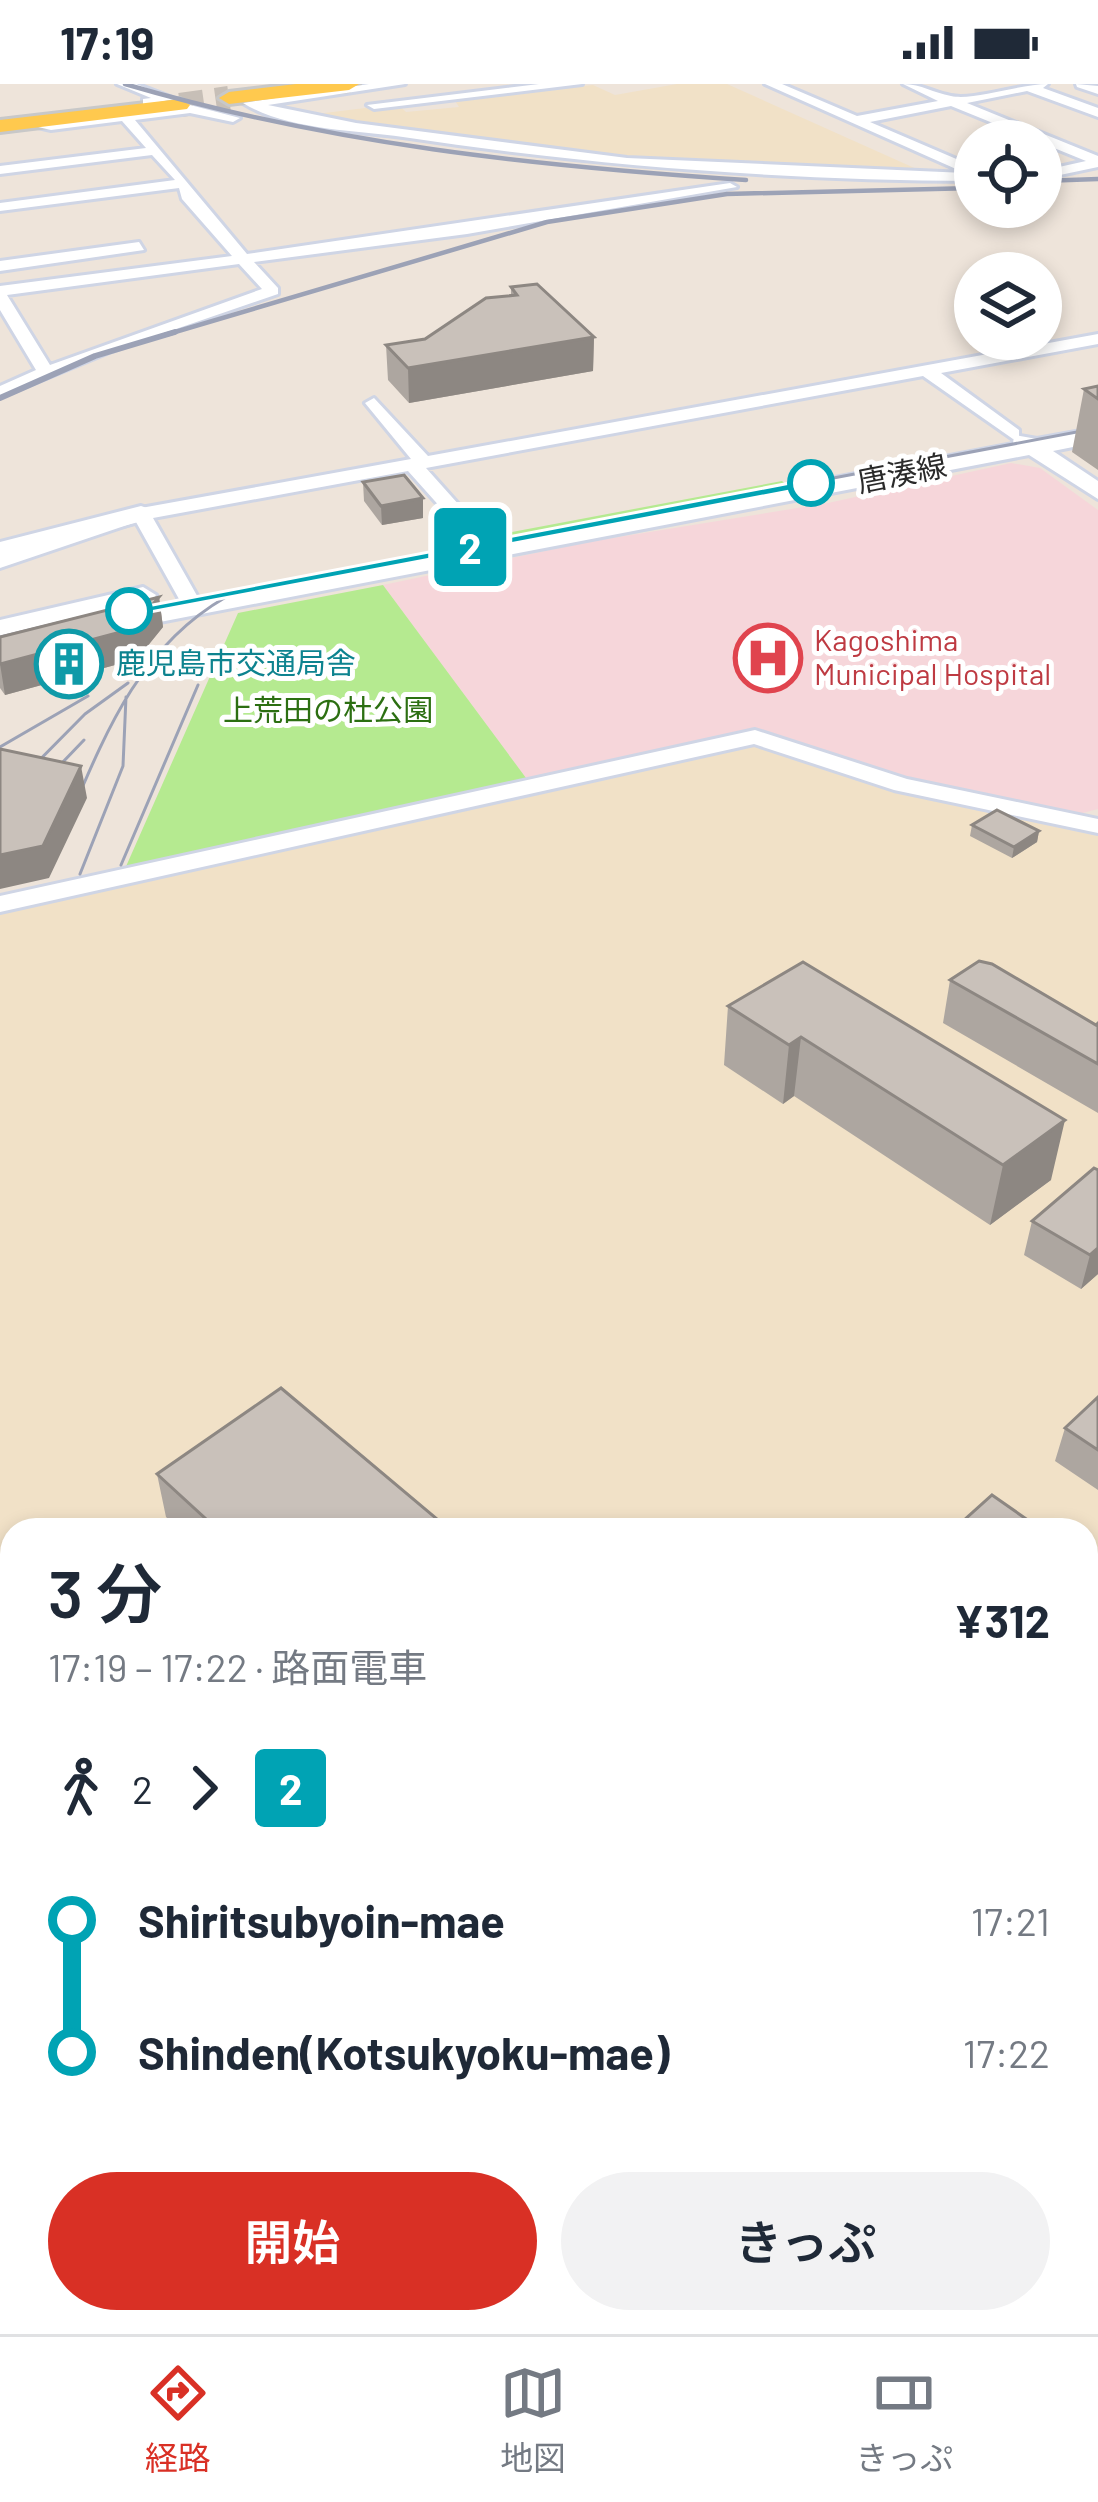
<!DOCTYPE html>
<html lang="ja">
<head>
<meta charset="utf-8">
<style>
  body { margin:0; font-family:Barlow,"Noto Sans JP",sans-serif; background:#f2f2f3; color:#1f2937; height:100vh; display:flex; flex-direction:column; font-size:45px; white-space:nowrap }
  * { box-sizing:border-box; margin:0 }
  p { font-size:39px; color:#747a83 }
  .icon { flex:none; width:66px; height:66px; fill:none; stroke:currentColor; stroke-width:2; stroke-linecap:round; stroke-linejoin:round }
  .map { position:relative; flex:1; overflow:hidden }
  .side { position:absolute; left:0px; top:1434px; width:1098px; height:816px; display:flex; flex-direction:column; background:#fff; border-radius:36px 36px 0 0; box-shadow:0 6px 18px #0003 }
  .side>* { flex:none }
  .badge { padding:0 24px; border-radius:9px; font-size:42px; line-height:78px }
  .fabs { position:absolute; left:954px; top:36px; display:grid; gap:24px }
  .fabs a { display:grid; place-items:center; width:108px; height:108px; border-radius:50%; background:#fff; box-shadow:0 6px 18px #0003; font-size:60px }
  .map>.badge { position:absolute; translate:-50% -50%; box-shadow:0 0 0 6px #fff }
  .legs { display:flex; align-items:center; gap:18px; height:132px; padding:0 48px; font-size:39px }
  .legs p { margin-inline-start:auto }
  .head { display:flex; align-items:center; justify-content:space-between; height:204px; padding:0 48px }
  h1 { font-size:66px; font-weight:600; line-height:90px }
  .cta { display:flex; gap:24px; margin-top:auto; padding:24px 48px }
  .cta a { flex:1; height:138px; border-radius:72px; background:#d93025; color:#fff; font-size:48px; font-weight:600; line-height:138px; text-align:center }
  .cta a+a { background:#f2f2f3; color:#1f2937 }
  ul { padding:0 48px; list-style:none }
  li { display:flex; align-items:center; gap:42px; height:132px; font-size:45px }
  li i { display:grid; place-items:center; width:18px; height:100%; margin:0 15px; background:currentColor }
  li i::after { content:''; width:30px; height:30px; margin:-15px; border:9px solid; border-radius:50%; background:#fff }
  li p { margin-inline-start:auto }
  li:first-child i { background:linear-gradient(#0000 50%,currentColor 0) }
  li:last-child i { background:linear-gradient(currentColor 50%,#0000 0) }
  .status { display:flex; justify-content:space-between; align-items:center; height:84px; padding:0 60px; background:#fff; direction:ltr }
  .status svg { height:33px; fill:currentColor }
  .tabs { display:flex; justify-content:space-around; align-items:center; height:168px; border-top:3px solid #e0e1e3; background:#fff; font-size:33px; color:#747a83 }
  .tabs a { display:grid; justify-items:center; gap:6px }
  .tabs .current { color:#d93025 }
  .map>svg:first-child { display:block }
  .education { fill:#f1e1c7; fill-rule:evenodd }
  .medical { fill:#f6d6da }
  .green { fill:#b5ea90 }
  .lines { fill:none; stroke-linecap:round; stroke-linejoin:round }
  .primary-tunnel { stroke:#c7bfb7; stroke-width:24; stroke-dasharray:24 12; stroke-linecap:butt }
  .minor-casing { stroke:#cfd5e5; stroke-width:6 }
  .tertiary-casing { stroke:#cfd5e5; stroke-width:6 }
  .primary-casing { stroke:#c8c8c8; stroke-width:6 }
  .minor { fill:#fff; fill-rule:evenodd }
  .tertiary { fill:#fff; fill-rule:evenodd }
  .primary { fill:#ffc94e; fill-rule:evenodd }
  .tram { stroke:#9ca2b6; stroke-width:3 }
  .rail-far1 { stroke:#9ca2b6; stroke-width:4.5 }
  .rail { stroke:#9ca2b6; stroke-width:6 }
  .wall { fill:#ada6a0 }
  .shaded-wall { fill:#8d8782 }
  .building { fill:#c9c1ba; stroke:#8d8782; stroke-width:3 }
  .line-1 { fill:#00a3b4; stroke:#fff; stroke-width:3 }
  .stop-1-dot { fill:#fff; stroke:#00a3b4; stroke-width:6 }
  .labels { text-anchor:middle; stroke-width:10; stroke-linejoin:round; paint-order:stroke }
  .far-street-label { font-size:30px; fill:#2a2a2a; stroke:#fff }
  .far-health-label { font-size:30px; fill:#be3a42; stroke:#fff; text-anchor:start }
  .far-culture-label { font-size:30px; fill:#0d838f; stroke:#fff; text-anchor:start }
  .far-park-label { font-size:30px; fill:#2c6f12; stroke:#fff }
</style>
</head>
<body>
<div class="status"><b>17:19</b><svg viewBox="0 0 49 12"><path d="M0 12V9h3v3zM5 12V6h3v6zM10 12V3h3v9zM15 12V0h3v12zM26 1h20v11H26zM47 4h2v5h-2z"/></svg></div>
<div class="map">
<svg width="1098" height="2250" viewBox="0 0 1098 2250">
  <rect width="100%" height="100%" fill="#eee4da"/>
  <path class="education" d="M677,0h50l203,91 -280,-12 -342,-48 90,-11 8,8 53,-5 -5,-8 139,-14 22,10z
    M752,660l143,48 203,44v1498h-1098v-1426zM12,1446h1074v792h-1074z"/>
  <path class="medical" d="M1011,379l29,5 58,42v299l-27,7 -171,-37 -147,-48 -224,51 -146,-197 205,-43 240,-39z"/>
  <path class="green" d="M782,397l9,8 -276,52 -8,-8z
    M383,501l146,197 -405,89 114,-258z
    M1086,1657l12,9v584h-158l-12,-12h158z"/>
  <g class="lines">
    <path class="primary-tunnel" d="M180,21l49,-7"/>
    <defs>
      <path id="minor" d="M117,0h19l39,15 -32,6v-6l8,-1z
        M369,0h36l-137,21 88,18 271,35 338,15 -200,-89h17l75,32 81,-15 -35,-17c19,0 30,9 48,12 22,5 69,-12 97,-12l-5,4 55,20v9l-71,-26 -60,12 131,53v11l-57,12v-8l45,-10 -135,-55 -81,16 105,45v14c-193,-1 -382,-15 -572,-44 -50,-7 -117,-7 -160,-34z
        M539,0h43l-208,25 -7,-4z
        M1076,0l22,2v8l-21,-7z
        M190,21l50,13 -7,4 -43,-9 -55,7 112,134 483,-71 7,4 -270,47 -213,28 24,26v6l-169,58 -109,45v-11l36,-16 -36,-60v-24l232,-30 -50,-57 -3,-11 -179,23v-8l175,-23 -23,-25 -152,19v-8l146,-18 -24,-27 -71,9 -30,-7zM239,180l23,25 -212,76 -43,-70z
        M139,158l5,8 -144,21v-10z
        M1098,250v10l-157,29 78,57v8l-6,1 -90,-63 -497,92 59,66 -10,6 -7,-2 -60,-67 -255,47 51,90 -10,6 -10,-6 -48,-86 -136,46v-13l141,-47 270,-49 -46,-56 9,-5 54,58z
        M755,646l152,49 191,40v14l-204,-43 -140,-46 -754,168v-16z"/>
      <path id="tertiary" d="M1098,344v14l-45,9 45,30v18l-69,-44 -916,176 -14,-8 14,-8 900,-171 1,-9 23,4z
        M141,422l9,3v10l-150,39v-16z
        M143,503l13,8 -4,6 -152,35v-16z"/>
      <path id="primary" d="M296,0h63l-10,6 -120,14 -10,-6 10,-6z
        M180,15l10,6 -3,4 -187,23v-12z"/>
    </defs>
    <use href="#minor" class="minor-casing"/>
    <use href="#tertiary" class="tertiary-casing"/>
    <use href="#primary" class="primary-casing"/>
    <use href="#minor" class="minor"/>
    <use href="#tertiary" class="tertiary"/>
    <use href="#primary" class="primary"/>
    <path class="tram" d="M125,528l973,-184
      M0,553l140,-34
      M0,663l88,-51
      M39,703l45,-47
      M0,716l85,-86 43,-31
      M70,732c37,-87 71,-170 156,-219
      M121,781l77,-180
      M80,790l43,-108 3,-69"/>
    <path class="rail-far1" d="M125,0c204,60 410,82 621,96
      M1041,97l57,-2
      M165,251l382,-113 180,-28 248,-6"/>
    <path class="rail" d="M0,314l95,-42 80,-24"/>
  </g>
  <path class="wall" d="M511,203l83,50 -1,34 -184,32 -21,-23 -2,-35 39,-6 86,-44z
    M1098,302v84l-26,-18 12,-63z
    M363,398l60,36 -41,7 -18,-24z
    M159,513l4,30 -26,32 -132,36 -5,-7v-51z
    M972,741l67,6 -2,11 -25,16 -42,-22z
    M803,878l248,218 -61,45 -196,-129 -11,8 -59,-39 4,-59z
    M950,896l146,45 2,-2v90l-155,-90z
    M1094,1084l4,106 -17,15 -57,-34 8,-34z
    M1098,1313v93l-43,-29 10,-33z
    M157,1390l293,56h-270l-14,-13z
    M1086,1477l12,9v168l-12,-9z
    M453,2238h230l-14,12h-205z
    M686,2238h227l12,12h-231z"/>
  <path class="shaded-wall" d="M594,253l-1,34 -184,32 -1,-35z
    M423,414v20l-41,7 -1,-19z
    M159,513l4,30 -26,32 -132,36 -5,-31z
    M81,682l6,32 -38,80 -49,11v-34z
    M1039,747l-2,11 -25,16 2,-11z
    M801,953l-7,59 -11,8 6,-59z
    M1065,1036l-14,60 -61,45 13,-60z
    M1098,1164v26l-17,15 9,-34z
    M658,2238h25l-14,12h-25z"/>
  <path class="building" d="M537,200l57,53 -186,31 -22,-23 39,-6 61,-41 31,-3 -6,-8z
    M1098,302v13l-14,-10z
    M404,391l19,23 -42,8 -18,-24z
    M159,513l-27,32 -132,35v-27z
    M0,665l81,17 -38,80 -43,9z
    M997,726l42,21 -25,16 -42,-22z
    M979,877l13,3 104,61 2,-2v41l-148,-84z
    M803,878l262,158 -62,45 -202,-128 -12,8 -61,-39z
    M1094,1084l4,2v78l-8,7 -58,-34z
    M281,1304l169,142h-232l-61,-56z
    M1098,1313v53l-33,-22z
    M992,1411l50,35h-89z
    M1086,1477l12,9v96l-12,-9z
    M473,2238h185l-14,12h-161z
    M707,2238h206l12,12h-209z"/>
  <path class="line-1" d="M811,395l5,7 -687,130 -8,-5z"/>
  <defs>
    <symbol id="hospital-ring" viewBox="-11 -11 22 22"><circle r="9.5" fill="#fff" stroke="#e0444e" stroke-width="1.5"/><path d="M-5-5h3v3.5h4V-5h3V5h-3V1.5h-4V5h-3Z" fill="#e0444e"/></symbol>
    <symbol id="building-ring" viewBox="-11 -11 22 22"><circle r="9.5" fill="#fff" stroke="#0f9aa8" stroke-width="1.5"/><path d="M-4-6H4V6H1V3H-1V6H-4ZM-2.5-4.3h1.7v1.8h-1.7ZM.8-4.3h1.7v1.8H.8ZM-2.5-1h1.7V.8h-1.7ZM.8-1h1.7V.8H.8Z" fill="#0f9aa8"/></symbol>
  </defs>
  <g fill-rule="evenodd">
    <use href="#hospital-ring" x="730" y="536" width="76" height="76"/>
    <use href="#building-ring" x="31" y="542" width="76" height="76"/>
  </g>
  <g class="stop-1-dot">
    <circle cx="811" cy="399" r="21"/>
    <circle cx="129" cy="527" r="21"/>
  </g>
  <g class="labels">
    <g class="far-street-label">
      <text transform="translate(902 390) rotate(-11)" y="10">唐湊線</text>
    </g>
    <g class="far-health-label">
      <text x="814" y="567">Kagoshima<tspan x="814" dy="34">Municipal Hospital</tspan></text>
    </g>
    <g class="far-culture-label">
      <text x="116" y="590">鹿児島市交通局舎</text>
    </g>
    <g class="far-park-label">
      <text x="328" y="637">上荒田の杜公園</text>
    </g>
  </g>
</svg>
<div class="fabs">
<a><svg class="icon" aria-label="locate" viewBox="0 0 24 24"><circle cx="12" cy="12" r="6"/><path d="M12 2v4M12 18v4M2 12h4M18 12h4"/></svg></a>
<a><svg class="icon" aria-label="layers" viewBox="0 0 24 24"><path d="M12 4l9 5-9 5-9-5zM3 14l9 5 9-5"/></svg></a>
</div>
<b class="badge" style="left:470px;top:463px;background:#00a3b4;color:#fff">2</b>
<section class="side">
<div class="head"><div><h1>3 分</h1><p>17:19 – 17:22 · 路面電車</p></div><b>¥312</b></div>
<div class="legs"><svg class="icon" aria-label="walk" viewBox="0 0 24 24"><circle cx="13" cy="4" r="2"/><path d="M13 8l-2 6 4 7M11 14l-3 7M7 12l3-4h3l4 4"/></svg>2<svg class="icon" aria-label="forward" viewBox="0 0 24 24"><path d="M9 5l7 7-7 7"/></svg><b class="badge" style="background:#00a3b4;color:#fff">2</b></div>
<ul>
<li><i style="color:#00a3b4"></i><b>Shiritsubyoin-mae</b><p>17:21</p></li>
<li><i style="color:#00a3b4"></i><b>Shinden(Kotsukyoku-mae)</b><p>17:22</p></li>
</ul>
<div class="cta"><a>開始</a><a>きっぷ</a></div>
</section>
</div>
<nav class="tabs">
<a class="current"><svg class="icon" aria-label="directions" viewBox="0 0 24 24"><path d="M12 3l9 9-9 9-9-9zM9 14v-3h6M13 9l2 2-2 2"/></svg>経路</a>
<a><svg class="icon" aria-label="map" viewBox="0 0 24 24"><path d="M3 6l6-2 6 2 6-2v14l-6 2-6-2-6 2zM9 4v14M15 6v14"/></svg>地図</a>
<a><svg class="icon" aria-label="tickets" viewBox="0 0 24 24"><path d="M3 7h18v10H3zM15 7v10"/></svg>きっぷ</a>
</nav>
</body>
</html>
